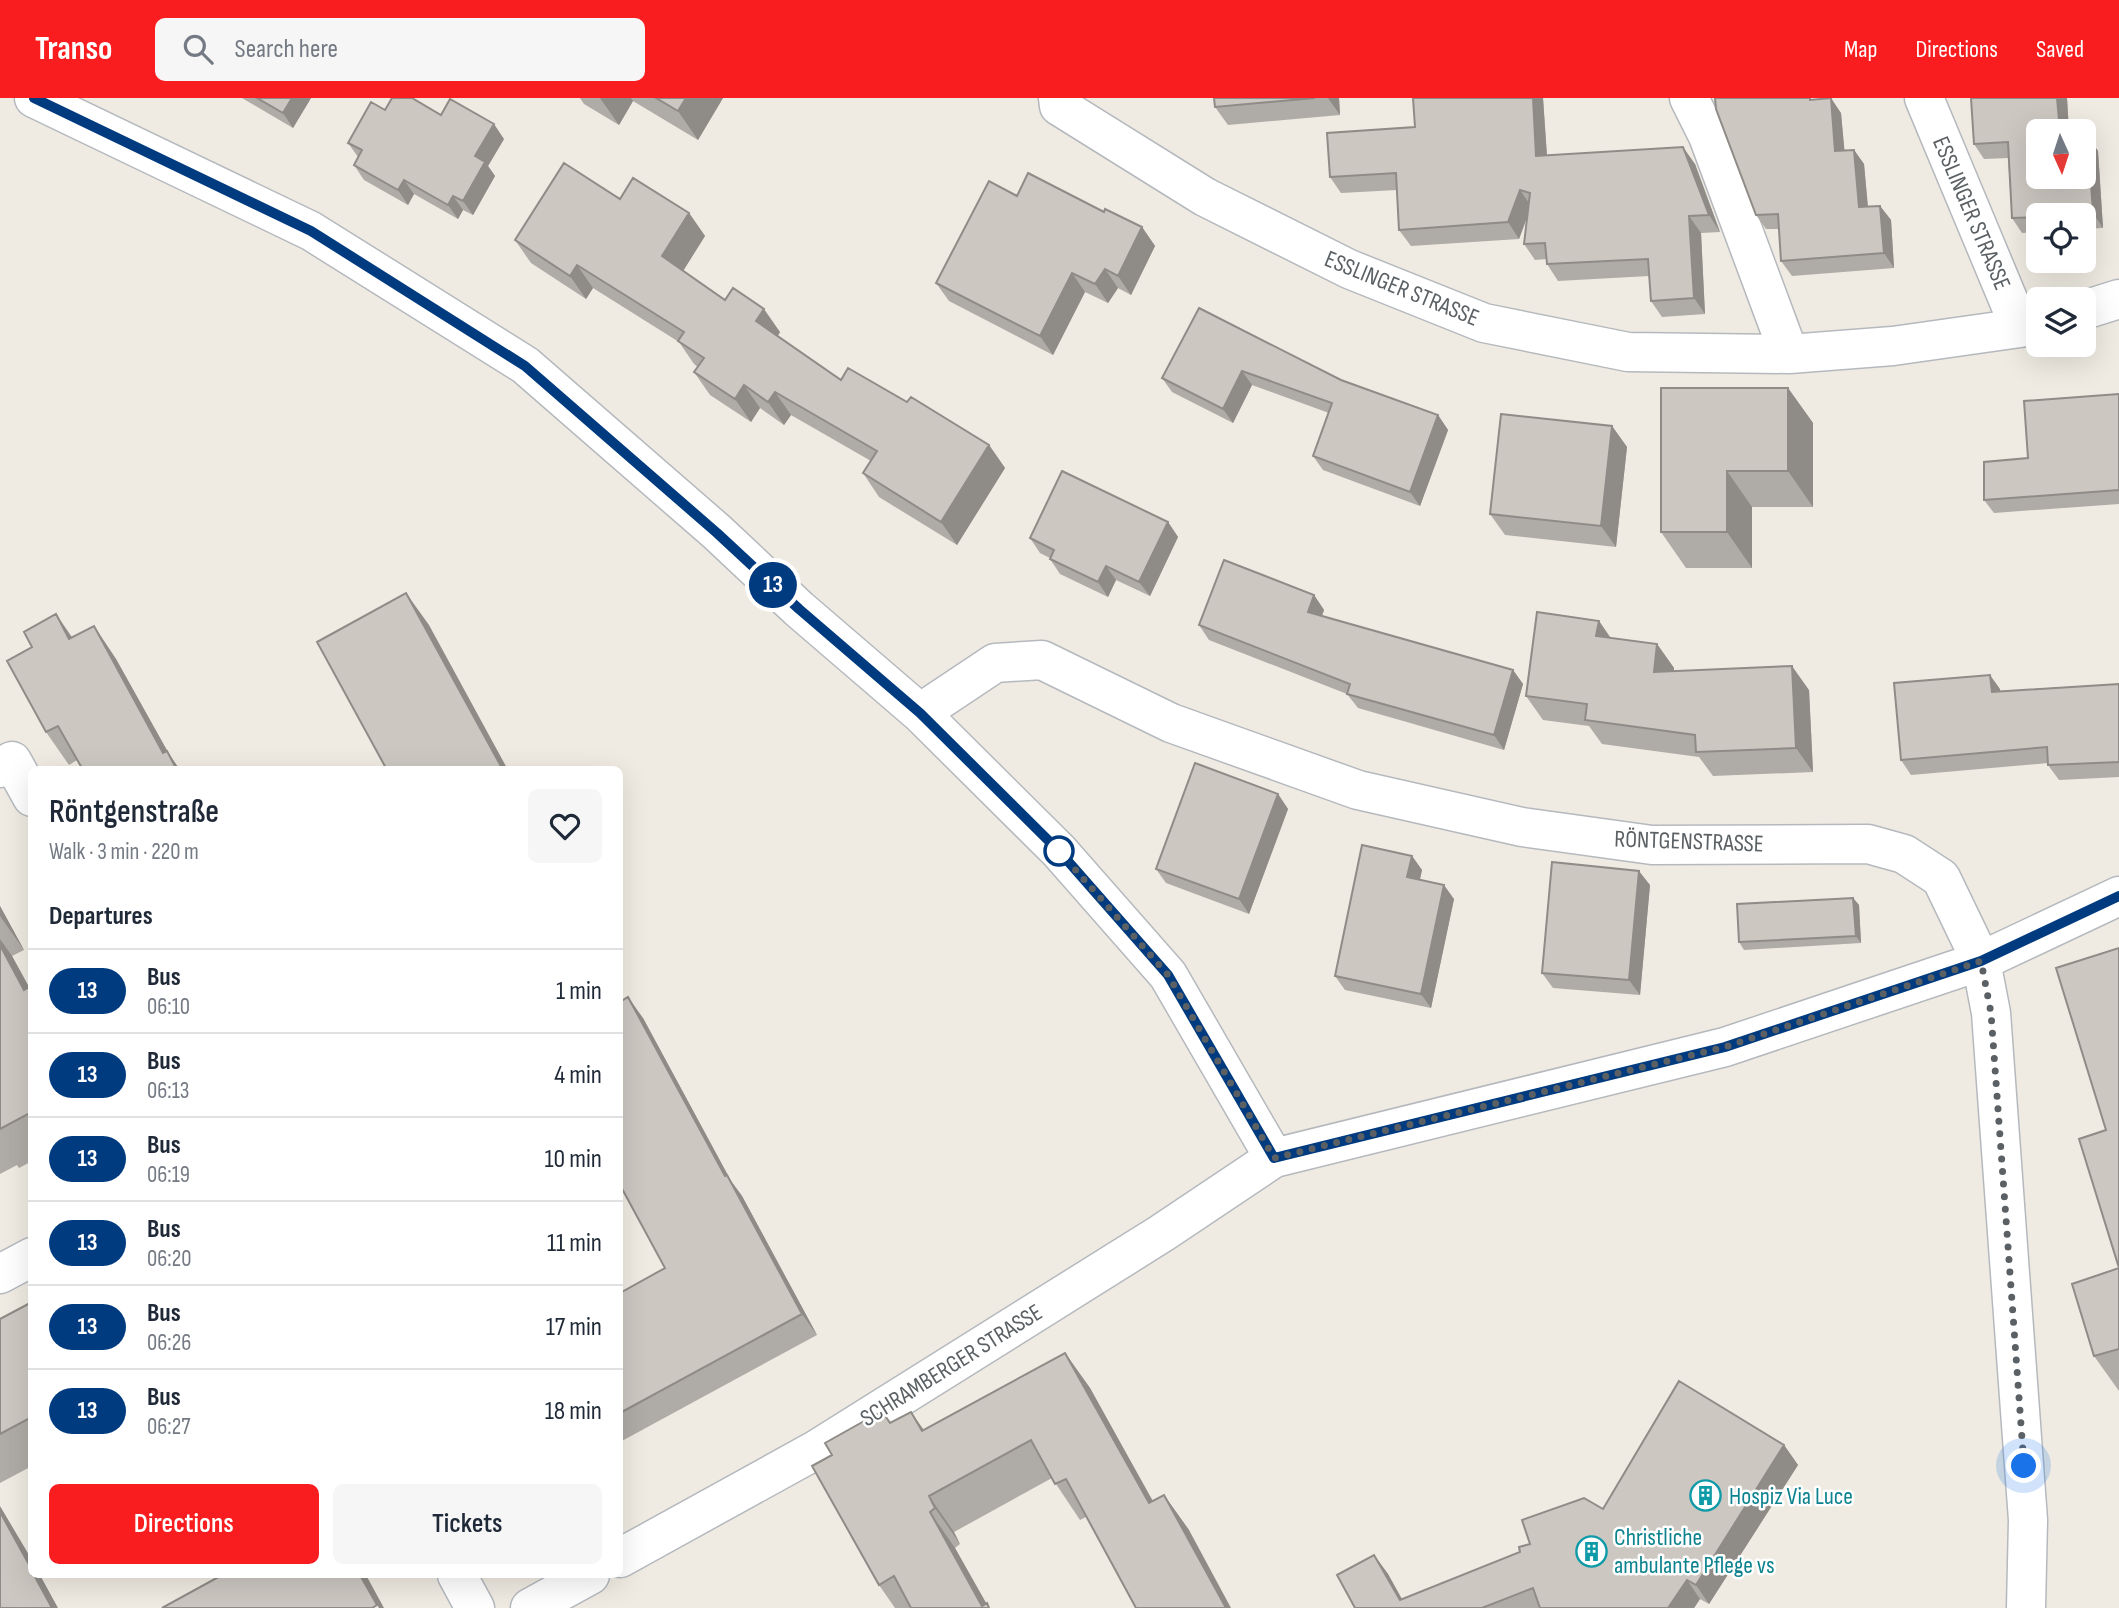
<!DOCTYPE html>
<html lang="en">
<head>
<meta charset="utf-8">
<style>
  body { margin:0; font-family:"Sofia Sans Condensed",sans-serif; background:#f6f6f7; color:#1f2937; height:100vh; display:flex; flex-direction:column; font-size:26px; white-space:nowrap }
  * { box-sizing:border-box; margin:0 }
  p { font-size:23px; color:#747a83 }
  .icon { flex:none; width:38px; height:38px; fill:none; stroke:currentColor; stroke-width:2; stroke-linecap:round; stroke-linejoin:round }
  .map { position:relative; flex:1; overflow:hidden }
  .panel { position:absolute; left:28px; top:668px; width:595px; height:812px; display:flex; flex-direction:column; background:#fff; border-radius:10px; box-shadow:0 7px 28px #0002 }
  .panel>* { flex:none }
  .badge { padding:0 14px; border-radius:23px; font-size:24px; line-height:46px }
  .needle { width:46px; rotate:177deg }
  .fabs { position:absolute; left:2026px; top:21px; display:grid; gap:14px }
  .fabs a { display:grid; place-items:center; width:70px; height:70px; border-radius:10px; background:#fff; box-shadow:0 7px 28px #0002; font-size:35px }
  .you { position:absolute; width:35px; height:35px; margin:-18px; border:5px solid #fff; border-radius:50%; background:#1a73e8; box-shadow:0 0 0 10px #1a73e833 }
  .map>.badge { position:absolute; translate:-50% -50%; box-shadow:0 0 0 4px #fff }
  h2 { padding:0 21px; font-size:26px; line-height:63px }
  .round { display:grid; place-items:center; flex:none; width:74px; height:74px; border-radius:10px; background:#f6f6f7 }
  .overview { display:flex; align-items:center; justify-content:space-between; height:119px; padding:0 21px }
  h1 { font-size:33px; font-weight:600; line-height:52px }
  .action { display:flex; gap:14px; margin-top:auto; padding:14px 21px }
  .action a { flex:1; height:80px; border-radius:10px; background:#fa1d20; color:#fff; font-size:28px; font-weight:600; line-height:80px; text-align:center }
  .action a+a { background:#f6f6f7; color:#1f2937 }
  ul { padding:0; list-style:none }
  li { display:flex; align-items:center; gap:21px; height:84px; padding:0 21px; border-top:2px solid #e0e1e3 }
  li div { flex:1 }
  li b { display:block; font-size:26px }
  li em { font-style:normal }
  li .badge { min-width:77px; font-weight:700; text-align:center }
  header { display:flex; align-items:center; gap:42px; box-sizing:border-box; height:98px; padding:0 35px; background:#fa1d20; color:#fff }
  header strong { font-size:33px }
  nav { display:flex; gap:38px; margin-inline-start:auto; font-size:24px }
  .search { width:490px; height:63px; background:#f6f6f7; display:flex; align-items:center; gap:18px; box-sizing:border-box; padding:0 24px; border-radius:10px; color:#747a83; font-size:26px }
  .map>svg:first-child { display:block }
  .lines { fill:none; stroke-linecap:round; stroke-linejoin:round }
  .minor-casing { stroke:#b5b9be; stroke-width:41 }
  .minor { stroke:#fff; stroke-width:38 }
  .wall { fill:#afaba6 }
  .shaded-wall { fill:#8f8b87 }
  .building { fill:#ccc7c1; stroke:#8f8b87; stroke-width:2 }
  .line-casing { stroke:#fff; stroke-width:16 }
  .line { stroke:#003b80; stroke-width:10 }
  .walk { stroke:#5a6064; stroke-width:7; stroke-dasharray:0 12.6 }
  .stop-dot { fill:#fff; stroke:#003b80; stroke-width:3.5 }
  .labels { text-anchor:middle; stroke-width:5; stroke-linejoin:round; paint-order:stroke }
  .street-label { font-size:24px; fill:#5a6064; stroke:#fff }
  .culture-label { font-size:24px; fill:#0d838f; stroke:#fff; text-anchor:start }
</style>
</head>
<body>
<header>
<strong>Transo</strong>
<div class="search"><svg class="icon" aria-label="search" viewBox="0 0 24 24"><circle cx="10" cy="10" r="6"/><path d="M15 15l6 6"/></svg>Search here</div>
<nav><a>Map</a><a>Directions</a><a>Saved</a></nav>
</header>
<div class="map">
<svg width="2119" height="1510" viewBox="0 0 2119 1510">
  <rect width="100%" height="100%" fill="#efebe2"/>
  <g class="lines">
    <defs>
      <path id="minor" d="M34,0l277,133 214,134 192,167 82,77 121,104 139,138 109,124 106,183
        M1058,0l1,8 146,91 144,72 135,54 144,29 161,2 104,-8 127,-18 19,-5
        M1689,0l19,38 81,218
        M1924,0l96,230
        M2084,212l35,-11
        M920,615l75,-50 47,-3 129,63 187,67 164,37 130,18 216,-1 36,10 37,24 40,83 10,52 37,507 -2,88
        M0,670l12,-7 20,36
        M0,1176l32,-17
        M620,1460l194,-107 348,-218 112,-75 451,-111 256,-86 138,-65
        M457,1477l18,33
        M530,1510l60,-33"/>
    </defs>
    <use href="#minor" class="minor-casing"/>
    <use href="#minor" class="minor"/>
  </g>
  <path class="wall" d="M242,0h69l-18,30z
    M580,0h143l-25,42 -65,-39 -14,24 -35,-21z
    M1214,0h125l1,17 -112,10 -13,-18z
    M1413,0h130l4,57 148,9 25,68 -19,1 4,81 -43,3 -11,-16 -2,-25 -91,5 -11,-17v-5l-12,1 -11,-16 3,-26 -8,21 -108,7 -12,-16 -2,-40 -56,3 -11,-16 85,-50z
    M1971,0h96l2,33h-30v46l49,-40 10,14 5,77 -19,1v-14h-45v17l-17,1 -10,-15 -4,-60 -24,1 -10,-15z
    M1819,1l22,14 3,38 10,-1 10,14 4,42h12l11,14 3,48 -102,8 -11,-15 -2,-32h-13l-10,-14z
    M385,12l56,5 63,24 -16,27 7,10 -22,39 -10,-5 -5,9 -44,-25 -6,11 -44,-25 -10,-15 4,-8 -10,-14z
    M1017,98l87,16 38,15 13,19 -24,49 -13,-7 -10,15 -23,-11 -32,63 -104,-54 -13,-18z
    M620,101l69,14 16,23 -22,35 42,29 55,32 -2,4 63,44 66,22 82,43 16,23 -48,77 -78,-48 -16,-24 8,-12 -80,-46 -7,10 -24,-17 -9,14 -41,-27 -16,-23 4,-5 -4,-3 -15,-22 -86,-54 -7,11 -55,-36 -16,-23z
    M1199,210l142,72 97,35 10,15 -28,76 -97,-36 -10,-14 16,-43 -77,-28 -19,38 -61,-31 -10,-14z
    M1788,290l25,35v84h-61v61h-66l-25,-36z
    M2119,296v110l-125,9 -10,-13 44,-42z
    M1612,328l15,21 -11,100 -111,-12 -15,-21z
    M1168,424l10,15 -28,59 -34,-16 -8,17 -48,-23 -10,-15v-1l-10,-5 -10,-15z
    M1314,497l10,15 -2,6 191,54 10,14 -19,66 -146,-42 -11,-14 -138,-54 -10,-15z
    M56,516l16,23 22,-11 22,33 53,95 11,16 -103,-10 -8,5 -23,-33 -14,-85z
    M1599,523l12,17 46,6 17,24v3l135,19 4,82 -100,4 -14,-19 -97,-13 -13,-18 -46,-6 -17,-24z
    M2119,586v93l-60,3 -11,-15v-2l-137,12 -10,-15 99,-71v2z
    M1278,696l10,15 -39,105 -83,-31 -10,-14z
    M1412,758l10,14 -2,10 34,19 -23,109 -86,-18 -10,-14z
    M1650,787l-10,110 -87,-7 -11,-15z
    M1853,800l6,7 2,38 -117,7 -5,-8z
    M0,808l24,44 -12,6 20,36v169l-13,7 -2,-3 -17,9z
    M643,920l88,163 11,15 75,139 -197,107v-149l45,-25z
    M2119,1170v123l-25,-35z
    M32,1204v164l-32,17v-164z
    M1065,1255l25,35 62,113 12,-6 25,35 -103,-13 -6,3 -28,-42 -98,54 6,12 -5,4 31,56 4,4h-95l-16,-23 3,-174 9,12 33,7z
    M1784,1347l14,20 -89,139 -9,-5 -6,9h-339l19,-53 14,19 14,26 118,-48 10,-8 73,-35z"/>
  <path class="shaded-wall" d="M292,0h19l-18,30 -10,-15z
    M600,0h31l2,3 -14,24z
    M686,0h37l-25,42 -20,-29z
    M1328,0h11l1,17z
    M1533,0h10l5,74 -12,-16z
    M1831,0l10,15 5,53 -11,-15z
    M2057,0h10l2,33h-9z
    M494,26l10,15 -16,27 7,10 -22,39 -10,-14 12,-45z
    M2088,39l10,14 5,77 -10,-15z
    M1683,49l12,17 25,68 -11,-17z
    M1854,52l10,14 5,57 -10,-14z
    M404,82l10,14 -6,11 -10,-15z
    M1520,92l11,16 -12,33 -11,-17z
    M453,98l10,14 -5,9 -10,-14z
    M1880,108l11,14 3,48 -10,-15z
    M689,115l16,23 -27,43 -16,-23z
    M1689,118l12,17 4,81 -11,-16z
    M1142,129l13,19 -24,49 -13,-19z
    M577,167l16,23 -7,11 -16,-23z
    M1105,171l13,19 -10,15 -13,-19z
    M1072,175l13,19 -32,63 -13,-19z
    M764,211l16,23 -8,12 -16,-23z
    M1242,273l10,14 -19,38 -10,-14z
    M744,287l16,23 -9,14 -16,-23z
    M1788,290l25,35v84l-25,-36z
    M775,294l16,23 -7,10 -16,-23z
    M1438,317l10,15 -28,76 -10,-14z
    M1612,328l15,21 -11,100 -15,-21z
    M989,347l16,23 -48,77 -16,-23z
    M1727,373l25,36v61l-25,-36z
    M1168,424l10,15 -28,59 -11,-14z
    M1106,468l10,14 -8,17 -10,-15z
    M406,495l23,32 79,145h-5z
    M1314,497l10,15 -6,16 -10,-14z
    M56,516l22,33 -9,-8z
    M1599,523l16,24 -19,-9z
    M94,528l22,33 53,95 11,16h-4l-13,-17z
    M1657,546l17,24 -4,28 -16,-24z
    M1792,568l17,24 4,82 -17,-24z
    M1513,572l10,14 -19,66 -10,-15z
    M1990,577l10,14 2,17 -10,-14z
    M1278,696l10,15 -39,105 -10,-15z
    M1412,758l10,14 -5,21 -10,-14z
    M1639,773l11,14 -10,110 -11,-15z
    M1444,787l10,14 -23,109 -10,-14z
    M1853,800l6,7 2,38 -5,-7z
    M0,808l24,44 -24,-34z
    M0,841l12,17 20,37 -8,-3 -24,-45z
    M628,899l15,21 88,163 11,15 75,139 -15,-21 -77,-138z
    M1065,1255l25,35 84,151 -25,-36z
    M911,1314l25,35 -14,-16z
    M1784,1347l14,20 -89,139 -13,-19z
    M1164,1397l25,35 42,78h-5z
    M929,1398l25,36 6,12 -25,-36z
    M0,1408l32,54v10l-32,-58z
    M930,1414l25,36 34,60h-5z
    M1374,1457l14,19 19,34 -7,-8z
    M34,1477h6l18,33h-6z
    M360,1477h6l18,33h-5z
    M1687,1482l13,19 -6,9h-26z"/>
  <path class="building" d="M257,0h35l-9,15z
    M392,0h20l29,17 9,-16 44,25 -19,32 10,6 -22,39 -10,-5 -5,9 -44,-25 -6,10 -44,-25 8,-15 -14,-7 23,-41 14,8z
    M656,0h30l-8,13z
    M1214,0h101l-100,9z
    M1413,0h120l3,58 147,-9 26,68 -20,1 5,82 -43,3 -3,-42 -101,5 -2,-21 -21,1 6,-51 -10,-3 -12,32 -109,8 -3,-57 -66,4 -3,-44 88,-6z
    M1715,0h95v2l21,-2 4,53 19,-1 5,57 21,-1 4,47 -103,8 -3,-47 -22,1 -40,-106z
    M1971,0h86l3,33h-21v46h45v-40h4l5,76 -54,2v2l-27,1 -4,-76 -34,2z
    M564,65l56,36 13,-21 56,35 -27,43 63,44 8,-12 31,21 -8,12 85,59 7,-12 59,34 4,-5 78,48 -48,77 -78,-49 14,-22 -102,-59 -7,10 -24,-17 -9,14 -41,-27 10,-14 -26,-17 6,-9 -107,-67 -7,11 -55,-36z
    M1028,75l76,39 1,-3 37,18 -24,49 -13,-7 -10,15 -23,-11 -32,63 -104,-53 53,-102 28,15z
    M1199,210l142,72 97,35 -28,77 -97,-36 19,-53 -90,-32 -19,38 -61,-31z
    M1661,290h127v83h-61v61h-66z
    M2119,296v96l-135,10v-38l44,-4 -4,-57z
    M1501,316l111,12 -11,100 -111,-12z
    M1062,373l106,51 -29,60 -33,-16 -8,16 -48,-23 4,-9 -24,-12z
    M1224,462l90,35 -6,17 205,58 -19,65 -147,-41 3,-10 -151,-59z
    M406,495l97,177h-116l-70,-128z
    M1537,514l62,9 -3,15 61,8 -3,28 138,-6 4,82 -100,4 -1,-17 -110,-15 2,-16 -61,-8z
    M56,516l13,25 25,-13 69,127 4,-2 10,19h-94l-25,-44 -12,6 -39,-71 25,-14 -8,-15z
    M1990,577l2,17 127,-8v78l-71,3 -1,-18 -146,13 -7,-77z
    M1195,665l83,31 -39,105 -83,-30z
    M1362,747l50,11 -5,21 37,8 -23,109 -86,-18z
    M1552,764l87,9 -10,109 -87,-7z
    M1853,800l3,38 -117,6 -2,-38z
    M0,847l24,45 5,-3 3,6v119l-32,17z
    M2119,850v320l-40,-129 27,-9 -50,-162z
    M628,899l97,179 2,-1 75,139 -182,99v-120l45,-25 -45,-83v-183z
    M2119,1170v81l-25,7 -22,-72z
    M32,1204v115l-32,17v-115z
    M1065,1255l84,150 15,-8 62,113h-90l-70,-129 -11,5 -24,-44 -102,56 6,12 -5,4 52,94 5,-3 2,5h-78l-17,-32 -15,9 -67,-119 20,-11 -7,-12 57,-32 8,12 21,-11 11,19z
    M1679,1283l105,64 -88,140 -9,-5 -19,28h-128l-7,-20 -51,20h-127l-18,-33 37,-20 26,45 120,-48 -1,-5 11,-3 -8,-24 62,-22 19,11z
    M0,1414l32,58v5h2l18,33h-52z
    M222,1477h138l17,30 -5,3h-210z"/>
  <g class="lines">
    <defs>
      <path id="line" d="M34,0l277,133 214,135 192,167 82,76 121,104 139,138 109,124 106,183 451,-111 256,-86 138,-65"/>
    </defs>
    <use href="#line" class="line-casing"/>
    <use href="#line" class="line"/>
    <path class="walk" d="M1059,753l109,124 106,183 451,-111 256,-86 10,52 33,453"/>
  </g>
  <defs>
    <symbol id="building-ring" viewBox="-11 -11 22 22"><circle r="9.5" fill="#fff" stroke="#0f9aa8" stroke-width="1.5"/><path d="M-4-6H4V6H1V3H-1V6H-4ZM-2.5-4.3h1.7v1.8h-1.7ZM.8-4.3h1.7v1.8H.8ZM-2.5-1h1.7V.8h-1.7ZM.8-1h1.7V.8H.8Z" fill="#0f9aa8"/></symbol>
  </defs>
  <g fill-rule="evenodd">
    <use href="#building-ring" x="1688" y="1380" width="35" height="35"/>
    <use href="#building-ring" x="1574" y="1436" width="35" height="35"/>
  </g>
  <circle class="stop-dot" cx="1059" cy="753" r="14"/>
  <g class="labels">
    <g class="street-label">
      <text transform="translate(1972 115) rotate(67)" y="8">ESSLINGER STRASSE</text>
      <text transform="translate(1402 190) rotate(22)" y="8">ESSLINGER STRASSE</text>
      <text transform="translate(1689 743) rotate(2)" y="8">RÖNTGENSTRASSE</text>
      <text transform="translate(951 1267) rotate(-32)" y="8">SCHRAMBERGER STRASSE</text>
    </g>
    <g class="culture-label">
      <text x="1729" y="1406">Hospiz Via Luce</text>
      <text x="1614" y="1447">Christliche<tspan x="1614" dy="28">ambulante Pflege vs</tspan></text>
    </g>
  </g>
</svg>
<div class="fabs">
<a><svg class="needle" viewBox="-14 -14 28 28"><path d="M0-13l5 13h-10z" fill="#e53935"/><path d="M0 13l5-13h-10z" fill="#747a83"/></svg></a>
<a><svg class="icon" aria-label="locate" viewBox="0 0 24 24"><circle cx="12" cy="12" r="6"/><path d="M12 2v4M12 18v4M2 12h4M18 12h4"/></svg></a>
<a><svg class="icon" aria-label="layers" viewBox="0 0 24 24"><path d="M12 4l9 5-9 5-9-5zM3 14l9 5 9-5"/></svg></a>
</div>
<div class="you" style="left:2024px;top:1368px"></div>
<b class="badge" style="left:773px;top:487px;background:#003b80;color:#fff">13</b>
<section class="panel">
<div class="overview"><div><h1>Röntgenstraße</h1><p>Walk · 3 min · 220 m</p></div><a class="round"><svg class="icon" aria-label="heart" viewBox="0 0 24 24"><path d="M12 20l-8-8c-3-5 5-10 8-4 3-6 11-1 8 4z"/></svg></a></div>
<h2>Departures</h2>
<ul>
<li><span class="badge" style="background:#003b80;color:#fff">13</span><div><b>Bus</b><p>06:10</p></div><em>1 min</em></li>
<li><span class="badge" style="background:#003b80;color:#fff">13</span><div><b>Bus</b><p>06:13</p></div><em>4 min</em></li>
<li><span class="badge" style="background:#003b80;color:#fff">13</span><div><b>Bus</b><p>06:19</p></div><em>10 min</em></li>
<li><span class="badge" style="background:#003b80;color:#fff">13</span><div><b>Bus</b><p>06:20</p></div><em>11 min</em></li>
<li><span class="badge" style="background:#003b80;color:#fff">13</span><div><b>Bus</b><p>06:26</p></div><em>17 min</em></li>
<li><span class="badge" style="background:#003b80;color:#fff">13</span><div><b>Bus</b><p>06:27</p></div><em>18 min</em></li>
</ul>
<div class="action"><a>Directions</a><a>Tickets</a></div>
</section>
</div>
</body>
</html>
